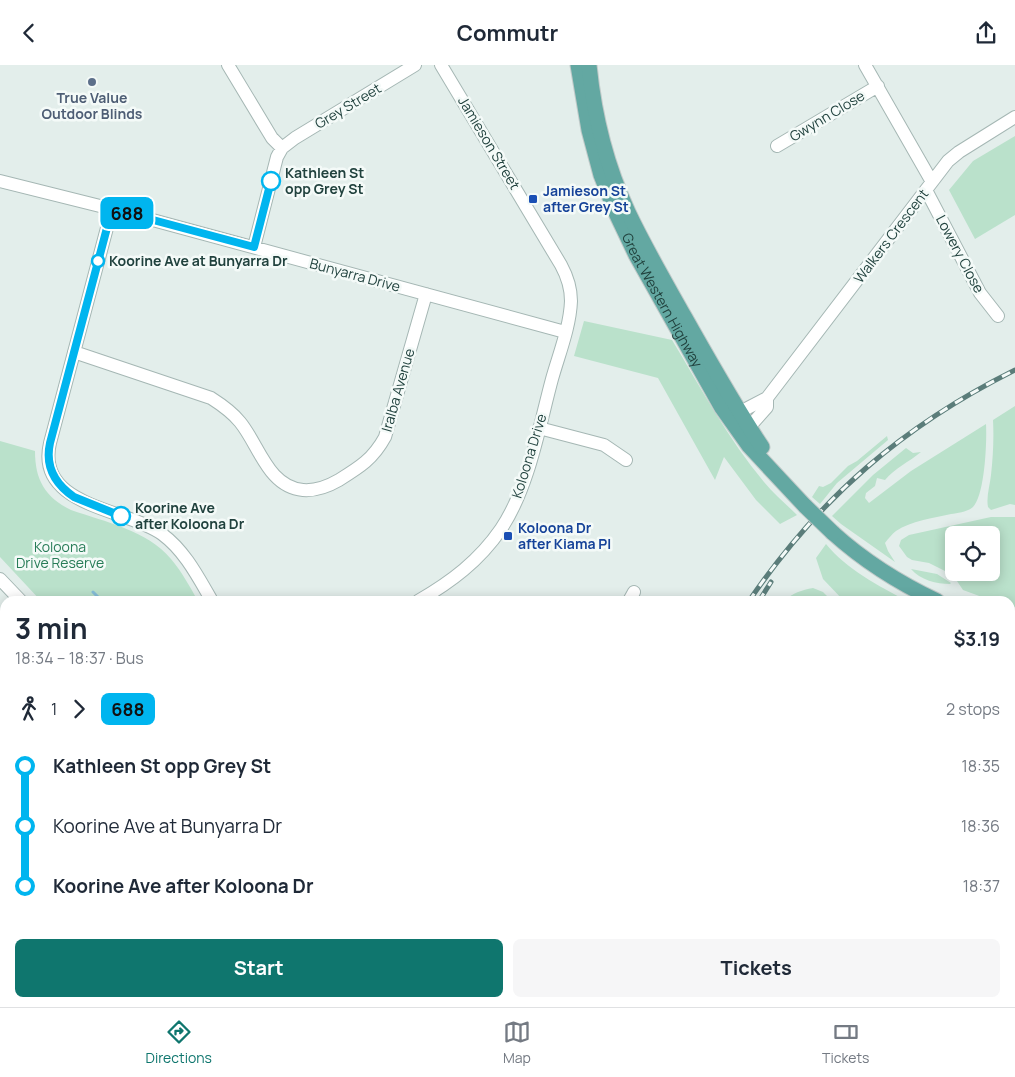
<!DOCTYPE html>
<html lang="en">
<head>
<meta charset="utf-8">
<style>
  body { margin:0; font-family:Manrope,sans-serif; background:#f6f6f7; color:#1f2937; height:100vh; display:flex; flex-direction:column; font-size:19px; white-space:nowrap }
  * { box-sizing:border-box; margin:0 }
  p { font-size:16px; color:#747a83 }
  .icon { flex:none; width:28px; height:28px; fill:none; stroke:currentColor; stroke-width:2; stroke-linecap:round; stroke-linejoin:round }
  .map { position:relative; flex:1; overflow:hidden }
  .panel { position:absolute; left:0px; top:531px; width:1015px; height:411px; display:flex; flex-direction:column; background:#fff; border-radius:15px 15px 0 0; box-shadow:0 2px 12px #0003 }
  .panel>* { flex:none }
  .badge { padding:0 10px; border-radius:8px; font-size:18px; line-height:32px }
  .tools { position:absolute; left:945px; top:461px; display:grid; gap:10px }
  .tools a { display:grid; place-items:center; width:55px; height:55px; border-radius:8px; background:#fff; box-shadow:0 2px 12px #0003; font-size:25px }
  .map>.badge { position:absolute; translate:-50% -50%; box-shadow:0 0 0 2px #fff }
  .legs { display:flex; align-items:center; gap:8px; height:55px; padding:0 15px; font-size:16px }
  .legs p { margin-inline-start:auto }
  .headline { display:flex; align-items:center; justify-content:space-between; height:85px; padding:0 15px }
  h1 { font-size:28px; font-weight:700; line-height:38px }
  .button { display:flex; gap:10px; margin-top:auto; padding:10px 15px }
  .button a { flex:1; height:58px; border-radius:8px; background:#0f766e; color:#fff; font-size:20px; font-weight:700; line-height:58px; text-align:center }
  .button a+a { background:#f6f6f7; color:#1f2937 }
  ul { padding:0 15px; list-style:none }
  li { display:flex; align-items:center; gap:18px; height:60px; font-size:19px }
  li i { display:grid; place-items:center; width:8px; height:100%; margin:0 6px; background:currentColor }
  li i::after { content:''; width:12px; height:12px; margin:-6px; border:4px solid; border-radius:50%; background:#fff }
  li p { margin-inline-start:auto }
  li:first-child i { background:linear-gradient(#0000 50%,currentColor 0) }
  li:last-child i { background:linear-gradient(currentColor 50%,#0000 0) }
  header { display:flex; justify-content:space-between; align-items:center; height:65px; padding:0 15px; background:#fff; font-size:22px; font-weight:700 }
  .tab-bar { display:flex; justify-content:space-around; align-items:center; height:70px; border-top:1px solid #e0e1e3; background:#fff; font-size:14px; color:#747a83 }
  .tab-bar a { display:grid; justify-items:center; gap:2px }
  .tab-bar .active { color:#0f766e }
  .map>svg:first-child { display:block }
  .green { fill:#bae1cb; fill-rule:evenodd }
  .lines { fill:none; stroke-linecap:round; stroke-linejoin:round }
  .stream { stroke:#86bdd8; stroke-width:3 }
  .minor-casing { stroke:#a5b7b4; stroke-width:14 }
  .major-casing { stroke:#c1cac9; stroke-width:17 }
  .minor { stroke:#fff; stroke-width:12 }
  .major { stroke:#63a8a2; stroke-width:15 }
  .rail-casing { stroke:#5b7d7a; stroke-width:5 }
  .rail { stroke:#f4faf8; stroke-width:3; stroke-dasharray:9; stroke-linecap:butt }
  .major-bridge-casing { stroke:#c1cac9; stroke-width:17; stroke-linecap:butt }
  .major-bridge { stroke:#63a8a2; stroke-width:15 }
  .line-1-casing { stroke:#fff; stroke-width:11 }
  .line-1 { stroke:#00b5ef; stroke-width:8 }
  .service-dot { fill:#5c6f8a; stroke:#f4faf8; stroke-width:2 }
  .stop-1-dot { fill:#fff; stroke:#00b5ef; stroke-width:2.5 }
  .transit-dot { fill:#1a4fb4; stroke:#f4faf8; stroke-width:2 }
  .labels { text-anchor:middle; stroke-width:5; stroke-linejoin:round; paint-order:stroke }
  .service-label { font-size:14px; font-weight:bold; fill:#4e5e75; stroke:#f4faf8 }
  .street-label { font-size:14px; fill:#21423e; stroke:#f4faf8 }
  .stop-label { font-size:14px; font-weight:bold; fill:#21423e; stroke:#f4faf8; text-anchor:start }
  .transit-label { font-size:14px; font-weight:bold; fill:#164399; stroke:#f4faf8; text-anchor:start }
  .park-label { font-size:14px; fill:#277c57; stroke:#f4faf8 }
</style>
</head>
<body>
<header><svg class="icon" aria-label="back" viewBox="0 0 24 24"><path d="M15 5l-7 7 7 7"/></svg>Commutr<svg class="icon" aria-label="share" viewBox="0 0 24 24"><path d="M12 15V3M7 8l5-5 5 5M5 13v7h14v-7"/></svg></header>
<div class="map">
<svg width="1015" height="942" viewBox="0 0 1015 942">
  <rect width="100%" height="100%" fill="#e3eeeb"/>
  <path class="green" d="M1015,71v79l-40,24 -26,-49 24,-29z
    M584,256l88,19c29,48 56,99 92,142 10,12 22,22 33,33l-17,9 -24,-24 -32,-43 -9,23 -57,-102 -84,-22z
    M1015,341v99l-5,-1 -19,6 -3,-3c-2,-10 2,-22 3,-32 2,-18 3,-37 2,-55z
    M986,359c1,17 -1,71 -13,83 -6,5 -15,6 -22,7 -18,4 -40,7 -55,17 -4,3 -8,8 -11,12l3,8 7,11 -54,-38 -9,-8 41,-41 33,-27 7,5 8,-1c-12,10 -26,16 -36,28l-8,-2 -2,8 -9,7 -1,5 4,5 42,-32z
    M887,371l1,4 -51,43 -17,21 -8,-7 7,-11 4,1 8,-4 17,-17 9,-5z
    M0,376l35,10c0,29 10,46 36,59 34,12 76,20 100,49 11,13 19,28 27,42h-157l-41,-44z
    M991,452h24v90l-5,-1v-5h-17l-30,-11 -10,-15 -24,-12 -17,-3 -5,-3 -8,-11 2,-6 8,-5zM954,470h37v38h-37z
    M826,479c20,25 53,42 81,57h-63l-21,-22 -7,-21z
    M911,504l26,5 14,9 -1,1c-13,0 -30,-4 -39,-15z
    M813,523l10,4 9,9h-48c8,-8 18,-11 29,-13z
    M1012,574h3v368h-458l4,-4h449v-363z
    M178,938h327l-4,4h-324z"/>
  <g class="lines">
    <path class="stream" d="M93,527l9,9
      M1010,878l5,-1
      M703,938l10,4
      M922,942l4,-4"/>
    <defs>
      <path id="minor" d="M228,0l44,73 10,10
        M865,0l67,117
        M777,81l101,-60
        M0,116l112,28 453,123
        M926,125l54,103 18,23
        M112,144l-62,234c-15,64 76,65 112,91 23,17 36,43 50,67
        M254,182l23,-90 5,-9 13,-10 120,-73
        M74,287l137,46c11,7 21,14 29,24 19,23 28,65 63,68 13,1 24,-3 36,-10 21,-13 34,-21 46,-43l41,-143
        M740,347l27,-14 181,-237 11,-9 56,-35
        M539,363l65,17 22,15
        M743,369l24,-27v-9
        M0,514l21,22
        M418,536c33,-19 61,-40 83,-72 28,-42 38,-102 51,-150 7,-25 18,-52 19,-78 0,-14 -4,-25 -10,-36l-120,-200
        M629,536l5,-9
        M1010,561l5,1
        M0,614l5,-3
        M0,788l5,-3
        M65,938l3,4
        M28,942l8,-4"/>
      <g id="major">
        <path id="s1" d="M578,0l11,65 12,45 15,38 20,42 86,153 27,38 56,60"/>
        <path d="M589,0c5,50 18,102 39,147 17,36 37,70 56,104 25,44 50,89 78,131"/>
        <path d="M833,468c31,28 66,50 104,68"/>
        <path d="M1010,642l5,6"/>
      </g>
    </defs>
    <use href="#minor" class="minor-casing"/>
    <use href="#major" class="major-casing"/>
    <use href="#minor" class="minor"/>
    <use href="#major" class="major"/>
    <defs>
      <path id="rail" d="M749,536c71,-104 154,-175 266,-231
        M759,536l12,-19
        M529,942l4,-4"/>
    </defs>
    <use href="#rail" class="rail-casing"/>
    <use href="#rail" class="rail"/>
    <defs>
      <path id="major-bridge" d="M805,441l28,27"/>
    </defs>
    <use href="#major-bridge" class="major-bridge-casing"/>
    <use href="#major-bridge" class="major-bridge"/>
  </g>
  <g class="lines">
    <defs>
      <path id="line-1" d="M121,451l-47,-19c-19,-13 -29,-31 -24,-54l62,-234 142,38 17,-66"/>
    </defs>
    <use href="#line-1" class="line-1-casing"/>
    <use href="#line-1" class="line-1"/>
  </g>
  <circle class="service-dot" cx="92" cy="17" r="5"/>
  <g class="stop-1-dot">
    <circle cx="271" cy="116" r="9"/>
    <circle cx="98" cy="196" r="6"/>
    <circle cx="121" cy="451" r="9"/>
  </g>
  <g class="transit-dot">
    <rect x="528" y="129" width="10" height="10" rx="2.5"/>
    <rect x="503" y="466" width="10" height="10" rx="2.5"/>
  </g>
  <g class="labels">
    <g class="service-label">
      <text x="92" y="38">True Value<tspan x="92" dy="16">Outdoor Blinds</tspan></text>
    </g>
    <g class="street-label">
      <text transform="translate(348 41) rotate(-31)" y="5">Grey Street</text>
      <text transform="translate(827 51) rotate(-31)" y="5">Gwynn Close</text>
      <text transform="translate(489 78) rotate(59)" y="5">Jamieson Street</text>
      <text transform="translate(891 171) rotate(-53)" y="5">Walkers Crescent</text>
      <text transform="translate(960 189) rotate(62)" y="5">Lowery Close</text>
      <text transform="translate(355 210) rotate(15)" y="5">Bunyarra Drive</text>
      <text dy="5" stroke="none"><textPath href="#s1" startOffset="252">Great Western Highway</textPath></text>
      <text transform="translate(398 325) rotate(-74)" y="5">Iralba Avenue</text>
      <text transform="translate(529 391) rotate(-73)" y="5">Koloona Drive</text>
    </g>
    <g class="stop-label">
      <text x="285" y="113">Kathleen St<tspan x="285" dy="16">opp Grey St</tspan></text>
      <text x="109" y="201">Koorine Ave at Bunyarra Dr</text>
      <text x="135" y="448">Koorine Ave<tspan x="135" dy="16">after Koloona Dr</tspan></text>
    </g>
    <g class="transit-label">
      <text x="543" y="131">Jamieson St<tspan x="543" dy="16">after Grey St</tspan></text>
      <text x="518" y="468">Koloona Dr<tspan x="518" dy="16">after Kiama Pl</tspan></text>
    </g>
    <g class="park-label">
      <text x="60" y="487">Koloona<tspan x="60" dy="16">Drive Reserve</tspan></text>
    </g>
  </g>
</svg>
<div class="tools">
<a><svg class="icon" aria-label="locate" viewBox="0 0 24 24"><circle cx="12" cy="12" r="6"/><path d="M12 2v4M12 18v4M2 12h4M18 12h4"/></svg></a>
</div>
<b class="badge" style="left:127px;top:148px;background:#00b5ef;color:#111">688</b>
<section class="panel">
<div class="headline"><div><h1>3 min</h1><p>18:34 – 18:37 · Bus</p></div><b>$3.19</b></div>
<div class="legs"><svg class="icon" aria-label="walk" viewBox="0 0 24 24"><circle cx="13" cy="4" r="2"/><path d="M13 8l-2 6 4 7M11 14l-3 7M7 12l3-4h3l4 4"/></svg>1<svg class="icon" aria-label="forward" viewBox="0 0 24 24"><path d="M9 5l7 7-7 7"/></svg><b class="badge" style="background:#00b5ef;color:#111">688</b><p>2 stops</p></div>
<ul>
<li><i style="color:#00b5ef"></i><b>Kathleen St opp Grey St</b><p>18:35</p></li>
<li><i style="color:#00b5ef"></i><span>Koorine Ave at Bunyarra Dr</span><p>18:36</p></li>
<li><i style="color:#00b5ef"></i><b>Koorine Ave after Koloona Dr</b><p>18:37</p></li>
</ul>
<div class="button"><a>Start</a><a>Tickets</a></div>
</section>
</div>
<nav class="tab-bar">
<a class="active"><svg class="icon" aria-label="directions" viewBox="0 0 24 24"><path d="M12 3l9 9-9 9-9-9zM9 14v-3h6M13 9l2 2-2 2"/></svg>Directions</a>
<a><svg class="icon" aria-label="map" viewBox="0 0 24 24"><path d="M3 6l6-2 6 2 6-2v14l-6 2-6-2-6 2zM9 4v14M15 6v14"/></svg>Map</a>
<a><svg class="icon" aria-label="tickets" viewBox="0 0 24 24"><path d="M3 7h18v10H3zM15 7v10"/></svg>Tickets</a>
</nav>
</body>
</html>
